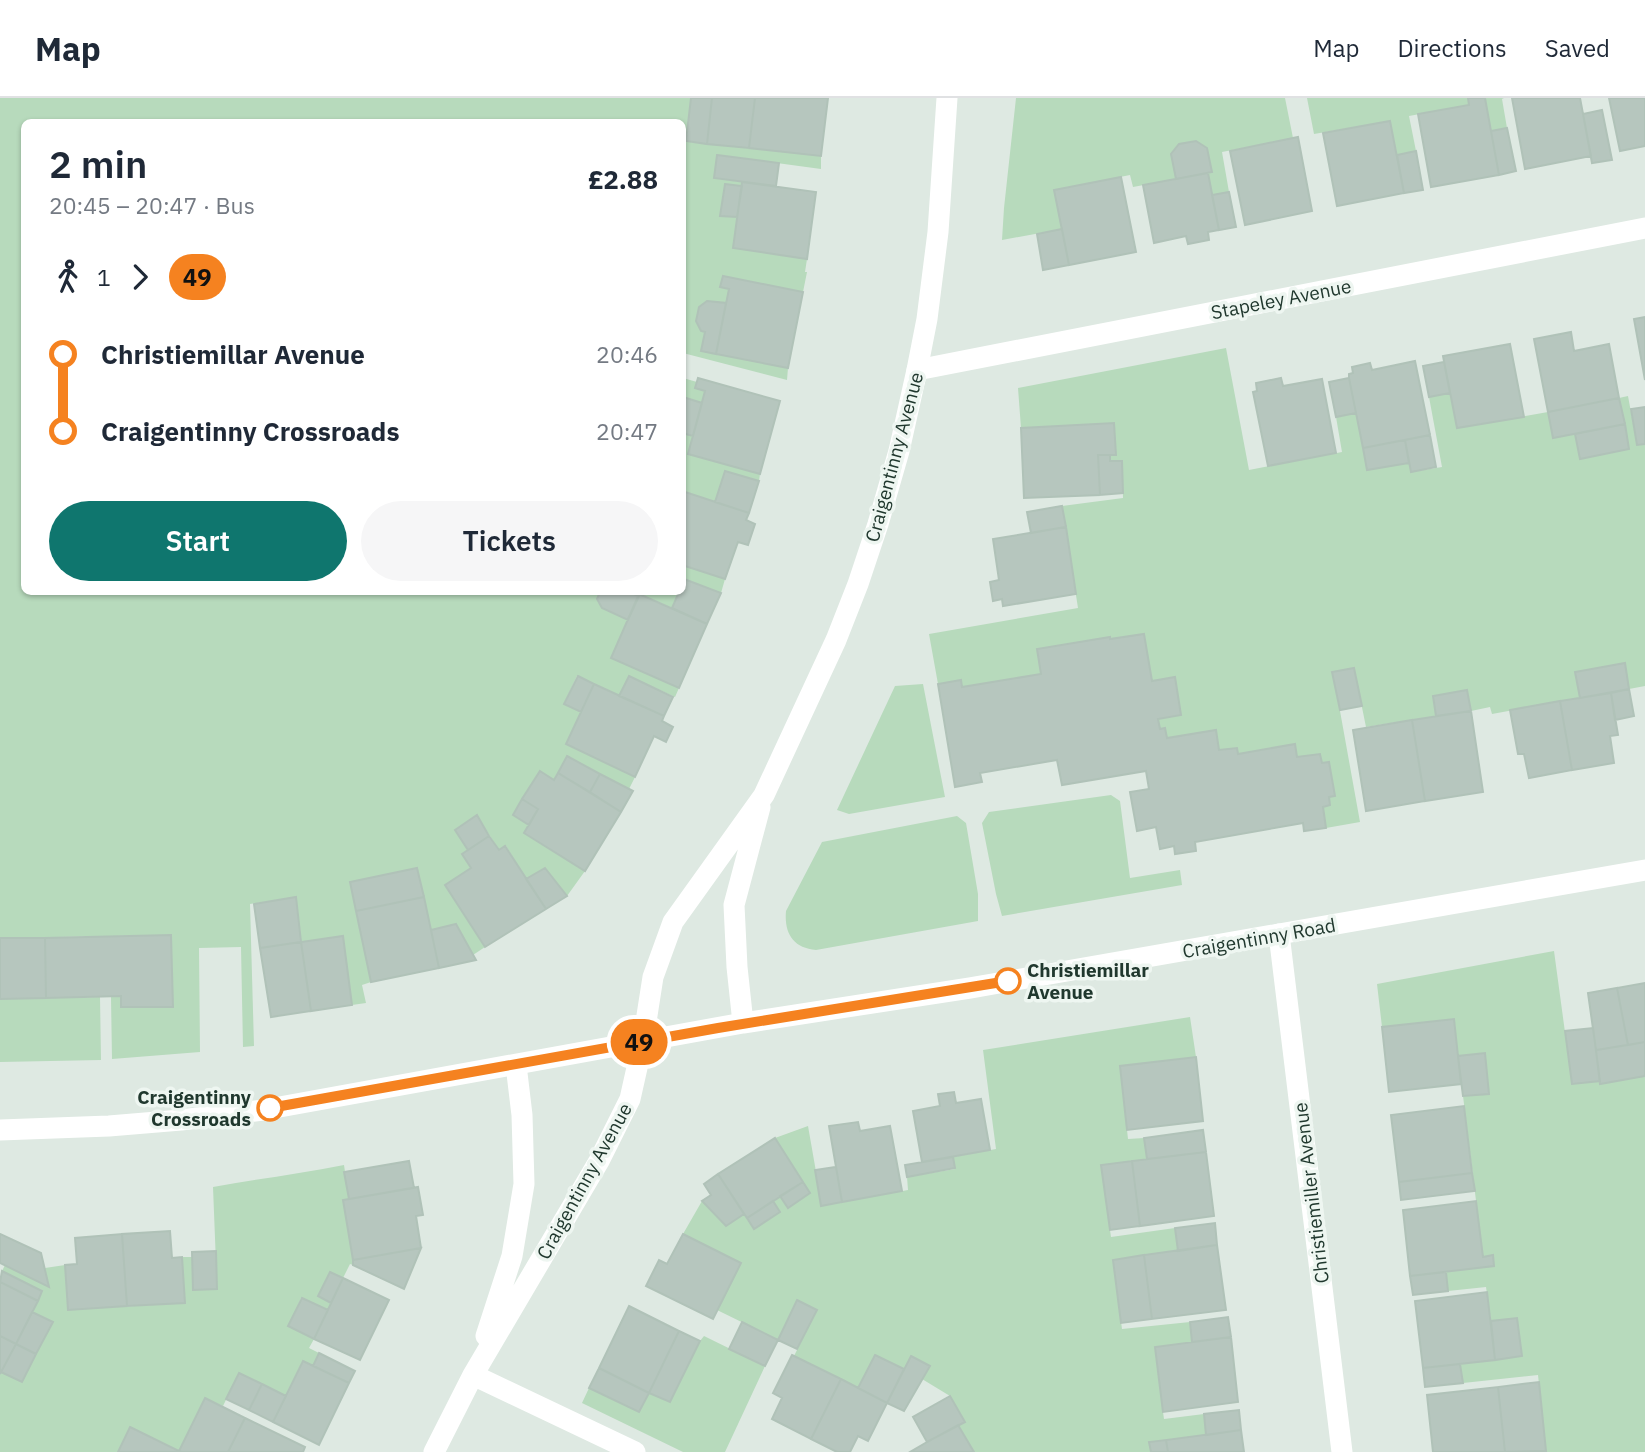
<!DOCTYPE html>
<html lang="en">
<head>
<meta charset="utf-8">
<style>
  body { margin:0; font-family:"IBM Plex Sans",sans-serif; background:#f6f6f7; color:#1f2937; height:100vh; display:flex; flex-direction:column; font-size:26px; white-space:nowrap }
  * { box-sizing:border-box; margin:0 }
  p { font-size:23px; color:#747a83 }
  .icon { flex:none; width:38px; height:38px; fill:none; stroke:currentColor; stroke-width:2; stroke-linecap:round; stroke-linejoin:round }
  .map { position:relative; flex:1; overflow:hidden }
  .drawer { position:absolute; left:21px; top:21px; width:665px; height:476px; display:flex; flex-direction:column; background:#fff; border-radius:10px; box-shadow:0 2px 5px #0004 }
  .drawer>* { flex:none }
  .badge { padding:0 14px; border-radius:23px; font-size:24px; line-height:46px }
  .map>.badge { position:absolute; translate:-50% -50%; box-shadow:0 0 0 4px #fff }
  .legs { display:flex; align-items:center; gap:10px; height:77px; padding:0 28px; font-size:23px }
  .legs p { margin-inline-start:auto }
  .head { display:flex; align-items:center; justify-content:space-between; height:119px; padding:0 28px }
  h1 { font-size:38px; font-weight:600; line-height:52px }
  .button { display:flex; gap:14px; margin-top:auto; padding:14px 28px }
  .button a { flex:1; height:80px; border-radius:42px; background:#0f766e; color:#fff; font-size:28px; font-weight:600; line-height:80px; text-align:center }
  .button a+a { background:#f6f6f7; color:#1f2937 }
  ul { padding:0 28px; list-style:none }
  li { display:flex; align-items:center; gap:24px; height:77px; font-size:26px }
  li i { display:grid; place-items:center; width:10px; height:100%; margin:0 9px; background:currentColor }
  li i::after { content:''; width:18px; height:18px; margin:-9px; border:5px solid; border-radius:50%; background:#fff }
  li p { margin-inline-start:auto }
  li:first-child i { background:linear-gradient(#0000 50%,currentColor 0) }
  li:last-child i { background:linear-gradient(currentColor 50%,#0000 0) }
  header { display:flex; align-items:center; gap:42px; box-sizing:border-box; height:98px; padding:0 35px; background:#fff; border-bottom:2px solid #e0e1e3 }
  header strong { font-size:33px }
  nav { display:flex; gap:38px; margin-inline-start:auto; font-size:24px }
  .map>svg:first-child { display:block }
  .green { fill:#b7dabc }
  .building { fill:#b6c6be; stroke:#b0c2b8; stroke-width:2 }
  .lines { fill:none; stroke-linecap:round; stroke-linejoin:round }
  .minor { stroke:#fff; stroke-width:21 }
  .tertiary { stroke:#fff; stroke-width:21 }
  .line-1-casing { stroke:#fff; stroke-width:16 }
  .line-1 { stroke:#f58220; stroke-width:10 }
  .stop-1-dot { fill:#fff; stroke:#f58220; stroke-width:3.5 }
  .labels { text-anchor:middle; stroke-width:7; stroke-linejoin:round; paint-order:stroke }
  .street-label { font-size:19px; fill:#20382e; stroke:#eef6f1 }
  .stop-label { font-size:19px; font-weight:bold; fill:#20382e; stroke:#eef6f1; text-anchor:start }
</style>
</head>
<body>
<header>
<strong>Map</strong>
<nav><a>Map</a><a>Directions</a><a>Saved</a></nav>
</header>
<div class="map">
<svg width="1645" height="1354" viewBox="0 0 1645 1354">
  <rect width="100%" height="100%" fill="#dee9e2"/>
  <path class="green" d="M0,0h691l-5,43 135,15v13l-104,-14 -3,23 28,4v4l-17,-2 -5,31 17,2 -4,31 74,11 -2,13h2l-4,20 -80,-16 -2,11 8,2 -3,14 -19,-2 -8,6 -3,14 5,10 4,1 -4,19 87,17 -1,12 -104,-27 -1,-231h-658v470h576l-3,7 5,9 26,12 51,68 -4,9 -46,-21 -10,20 -42,-20 -13,27 17,9 -15,32 69,33 -6,12 -62,-33 -13,24 -14,-9 -27,43 16,11 -5,8 61,38 -18,25 -22,-28 -19,11 -20,-33 -7,4 -22,-34 -22,14 13,20 -6,4 9,14 -26,17 40,62 -12,8 -17,-31 -25,6 -14,-62 -67,14 21,100 -9,3 4,18 -14,2 -9,-69 -42,6 -5,-45 -46,7 4,142 -11,1 -2,-100 -42,1 1,104 -88,7 -1,-62 10,-1 1,11 51,-1 -2,-71 -171,3z
    M1016,0h269l8,40 -71,14 7,40 -17,3 -4,-22 4,-1 -5,-24 -11,-7 -25,13 5,25 -43,8 -3,-12 -75,15 7,39 -60,11 2,-32z
    M1307,0h161l1,7 -60,11 7,35 -19,4 -7,-34 -76,13z
    M1485,0h19l-2,1 5,29 -16,3z
    M1226,250l23,122 93,-18 -6,-35 20,-4 11,57 42,-7 2,9 31,-5 -13,-70 21,-4 7,35 91,-16 5,26 22,-4 5,24 49,-9 -10,-51 9,-2 9,49 8,-1v242l-16,3 -4,-25 -50,8 5,26 -88,16 -2,-7 -19,4 -4,-21 -34,6 3,20 -70,11 -12,-59 -21,4 27,150 -34,6 -3,-21 7,-2 -1,-8 6,-1 -6,-34 -7,1 -2,-9 -23,3 -2,-13 -57,10 -19,-4 -4,-20 -48,8 -2,-9h-5l-2,-10 23,-5 -6,-36 -23,3 -8,-47 -34,5 -1,-2 -71,12 3,25 -79,13 -1,-7 -23,4 -9,-50 149,-26 -16,-102 61,-8 -1,-37h-12v-6h5l-1,-32 -93,5 -3,-40z
    M683,280l14,4 -2,6 10,3 -3,12 -19,-5v1z
    M683,335l10,3 -5,18 72,20 -1,7 -34,-10 -10,31 -32,-11z
    M683,467l42,14 -4,14 -36,-14 -2,4z
    M628,494h51l-7,16 -32,-14 -1,2z
    M923,586l22,113 -96,17 -12,-4 58,-124z
    M1111,697l9,6 10,77 50,-8 2,15 -180,31 -6,-22 -14,-71 7,-11z
    M957,718l9,7 12,71v27l-162,29c-23,-2 -32,-17 -30,-39l36,-69z
    M1554,853l18,133 28,-3 1,3 44,-8v376h-109l10,-2 -8,-75 -75,8 -3,-19 62,-8 -5,-38 -26,3 -5,-34 -38,4 -2,-19 48,-6 -1,-11 -10,2 -20,-161 26,-2 -4,-40 -27,2 -4,-37 -72,8 -5,-43z
    M100,899l1,63 -101,2v-63z
    M1190,919l6,40 -76,9 8,73 16,-1 3,21 -46,7 10,71 64,-9 3,23 -65,9 9,69 68,-7 2,20 -37,5 8,65 1,7 40,-5 2,21 -57,8 2,9h-177l-16,-27 -8,-29 -28,-17 8,-13 -19,-9 -7,12 -29,-14 -17,33 -64,-32 23,-46 -39,30 -61,-30 24,-47 -58,-29 19,-33 24,25 18,-12 10,15 19,-28 7,-5 8,12 22,-15 -35,-55 33,-12 14,80 86,-16 -1,-13 48,-8 -2,-12 43,-8 -13,-99z
    M344,1067l5,34 4,66 -3,-1 -7,14 -13,-6 -12,24 13,7 -3,7 -27,-12 -12,28 25,13 -5,9 10,5 -6,13 -11,-4 -16,34 -47,-23 -16,33 -18,-8 -26,53 -49,-24 -12,25h-118v-78l1,-2 21,10 30,-59 -20,-11 10,-21 -40,-20 3,-6 44,22 -4,-19 20,-3 3,45 117,-7 -3,-46h10l1,33 24,-1 -4,-102c43,-8 87,-13 131,-22z
    M704,1238l61,30 -40,86h-42l-101,-49 7,-15 50,24 10,-19 21,9 30,-61z"/>
  <path class="building" d="M691,0h21l-5,46 -21,-3z
    M712,0h43l-6,50 -42,-4z
    M755,0h73l-7,58 -72,-8z
    M1468,0h17l14,77 -68,12 -13,-73 51,-9z
    M1512,0h68l11,58 -66,13z
    M1609,0h36v48l-25,5z
    M1602,12l10,50 -20,3 -9,-49z
    M1390,23l14,72 -67,13 -14,-73z
    M1507,30l9,43 -17,4 -8,-44z
    M1298,39l14,74 -67,14 -15,-74z
    M1196,43l11,7 5,24 -36,7 -5,-25 8,-10z
    M1416,53l7,39 -19,3 -7,-38z
    M717,57l62,8 -3,23 -62,-8z
    M1208,75l11,57 -11,2 1,8 -21,4 -2,-8 -32,7 -11,-58z
    M1121,79l15,75 -67,13 -15,-75z
    M742,84l74,10 -9,67 -74,-11z
    M725,86l17,2 -5,31 -17,-1z
    M1229,94l7,35 -17,3 -7,-35z
    M1062,131l7,36 -26,5 -6,-36z
    M723,178l80,16 -15,76 -72,-14 13,-65 -9,-2z
    M707,203l19,2 -10,51 -15,-3 4,-19 -4,-1 -5,-10 3,-14z
    M1645,219v63l-11,-61z
    M1571,234l3,19 35,-7 10,54 -71,14 -14,-73z
    M1510,246l14,73 -67,11 -14,-72z
    M1415,263l15,74 -67,13 -14,-70v-4l4,-1 -1,-6 18,-4 2,7z
    M1444,264l6,31 -21,4 -6,-31z
    M698,280l82,23 -20,73 -72,-20 17,-63 -10,-3z
    M1281,280l2,8 39,-7 14,74 -68,13 -15,-74 4,-1 -1,-8z
    M1349,280l7,35 -20,4 -7,-35z
    M683,299l19,6 -9,33 -11,-3z
    M1619,300l6,26 -72,14 -5,-26z
    M1645,309v37l-8,1 -6,-36z
    M1114,325l2,32h-18l2,40 -76,3 -3,-70z
    M1625,326l4,25 -49,10 -5,-25z
    M1430,337l6,32 -25,5 -6,-32z
    M1405,342l4,23 -42,7 -4,-22z
    M1098,357h12v6h12l1,32 -23,2z
    M725,373l34,10 -10,32 -34,-11z
    M682,393l67,22 -3,7 9,4 -7,21 -10,-3 -13,37 -43,-14z
    M1062,408l4,21 -35,6 -4,-21z
    M1066,429l10,67 -73,12 -1,-7 -9,2 -3,-19 9,-2 -6,-41z
    M684,481l37,14 -14,31 -35,-16 7,-16h3z
    M600,494h28l11,4 -11,24 -26,-12 -5,-9z
    M639,496l68,30 -28,64 -68,-30z
    M1144,536l8,47 23,-4 6,38 -23,4 2,10 5,-1 2,10 49,-8 3,20 18,-2 1,6 57,-10 2,13 23,-3 2,9 7,-1 6,34 -6,1 1,8 -7,2 3,21 -22,3 -1,-8 -108,19 1,9 -21,3 -1,-8 -14,3 -4,-22 -19,4 -7,-39 19,-3 -3,-18 -84,14 -5,-25 -77,13 2,9 -27,5 -17,-103 23,-4 1,7 79,-13 -4,-25 73,-12v2z
    M1625,565l4,26 -49,9 -5,-26z
    M1354,570l8,38 -22,4 -8,-38z
    M578,578l16,8 -13,28 -17,-8z
    M629,578l44,21 -9,19 -45,-20z
    M594,586l70,32 -2,5 11,6 -7,15 -12,-6 -19,41 -69,-33z
    M1629,591l5,27 -19,4 -4,-27z
    M1467,592l4,21 -35,5 -3,-20z
    M1611,595l7,42 -8,1 4,27 -42,7 -12,-69z
    M1560,603l12,69 -43,8 -5,-24h-6l-8,-44z
    M1471,613l12,81 -58,9 -13,-81z
    M1412,622l13,81 -59,10 -13,-81z
    M567,658l33,18 -10,18 -32,-19z
    M540,673l14,9 4,-7 63,39 -36,59 -61,-38 14,-24 -16,-10z
    M600,676l33,17 -12,21 -31,-20z
    M522,701l16,10 -9,16 -16,-10z
    M477,717l12,21 -21,14 -13,-20z
    M489,738l10,14 6,-4 41,63 -61,38 -40,-62 26,-17 -9,-14z
    M417,770l7,29 -68,14 -6,-29z
    M545,770l22,28 -21,13 -20,-30z
    M296,799l5,45 -41,6 -6,-44z
    M424,799l15,71 -68,14 -15,-71z
    M456,826l20,36 -37,8 -8,-38z
    M171,837l2,72h-52v-11l-75,2 -1,-60z
    M343,838l9,69 -41,6 -10,-69z
    M0,840h45l1,60 -46,1z
    M301,844l10,69 -40,6 -11,-69z
    M1645,885v59l-17,3 -11,-57z
    M1617,890l11,57 -32,5 -8,-57z
    M1454,921l7,65 -72,8 -7,-65z
    M1593,930l7,53 -28,3 -7,-53z
    M1645,944v34l-45,8 -4,-34z
    M1485,955l4,41 -26,2 -5,-40z
    M1196,959l7,64 -76,9 -7,-64z
    M954,994l2,11 25,-4 9,51 -68,12 -9,-51 27,-5 -2,-12z
    M1464,1008l8,67 -73,9 -8,-67z
    M858,1024l2,9 30,-5 12,65 -60,11 -13,-76z
    M1203,1032l3,22 -59,7 -3,-21z
    M775,1040l28,44 -56,36 -29,-44z
    M1206,1054l8,64 -74,10 -8,-65z
    M953,1059l2,11 -48,9 -2,-12z
    M409,1063l5,27 -65,11 -5,-27z
    M1132,1063l8,65 -30,4 -9,-65z
    M836,1069l6,35 -21,4 -6,-36z
    M1472,1075l3,18 -74,9 -2,-18z
    M718,1076l26,40 -18,12 -24,-25 9,-6 -7,-11z
    M803,1084l7,11 -22,15 -8,-12z
    M418,1089l5,28 -7,1 5,32 -68,12 -10,-60z
    M773,1103l7,11 -26,17 -7,-11z
    M1476,1103l7,56 10,-2 1,11 -84,10 -7,-66z
    M1215,1125l2,22 -39,6 -3,-23z
    M170,1133l2,27 10,-1 3,46 -58,3 -5,-72z
    M0,1136l41,19 8,34 -49,-24z
    M122,1136l5,72 -59,4 -3,-45 12,-1 -2,-26z
    M683,1136l58,29 -28,56 -67,-33 13,-26 8,4z
    M1217,1147l9,65 -74,9 -8,-64z
    M421,1150l-17,41 -51,-24v-5z
    M216,1153l1,38 -24,1 -1,-38z
    M1144,1157l8,64 -31,4 -8,-63z
    M2,1173l40,20 -4,10 -38,-19z
    M330,1174l13,6 -12,25 -13,-7z
    M1446,1174l2,19 -35,4 -3,-19z
    M343,1180l46,22 -29,60 -46,-21z
    M0,1184l38,19 -22,43 -16,-8z
    M1487,1194l8,68 -72,8 -8,-67z
    M302,1200l26,12 -14,29 -26,-13z
    M797,1202l20,10 -20,39 -19,-9z
    M629,1208l50,25 -30,62 -50,-25z
    M32,1214l21,10 -17,32 -20,-10z
    M1228,1219l3,20 -39,5 -2,-20z
    M1517,1220l5,38 -27,4 -4,-39z
    M742,1224l36,18 -13,26 -36,-17z
    M679,1233l21,10 -30,61 -21,-9z
    M0,1238l16,8 -16,30z
    M1231,1239l7,65 -75,10 -8,-65z
    M16,1246l20,10 -14,28 -21,-10z
    M319,1255l36,18 -6,12 -36,-17z
    M792,1257l49,24 -30,60 -39,-20 10,-21 -9,-5z
    M875,1257l29,14 -17,34 -29,-15z
    M911,1258l19,10 -26,45 -17,-8z
    M303,1263l46,22 -30,62 -46,-23z
    M1460,1266l3,19 -38,4 -2,-19z
    M599,1270l50,25 -10,19 -50,-24z
    M239,1275l23,11 -13,26 -23,-11z
    M841,1281l46,24 -19,38 -10,-5 -8,16h-13l-26,-13z
    M1539,1284l7,69 -41,1 -7,-65z
    M262,1286l24,12 -13,26 -24,-12z
    M1498,1289l7,65h-72l-6,-57z
    M950,1298l15,26 -38,20 -14,-25z
    M205,1300l40,20 -17,34h-47l-2,-1z
    M1239,1312l2,20 -35,5 -2,-21z
    M245,1320l60,29 -2,5h-75z
    M958,1327l16,27h-64l17,-10z
    M130,1329l49,24 -1,1h-60z
    M1241,1332l3,22h-76l-2,-12z
    M1166,1342l2,12h-17l-2,-10z"/>
  <g class="lines">
    <path class="minor" d="M917,272l728,-142
      M1279,836l63,518
      M486,1238l26,-80 12,-72 -2,-69 -6,-50
      M473,1277l162,77
      M434,1354l39,-77 126,-214 31,-62 13,-58"/>
    <path class="tertiary" d="M743,925l-6,-56 -3,-62 26,-98
      M643,943l10,-64 20,-55 91,-127 72,-155 22,-56 20,-60 21,-73 18,-81 10,-51 11,-87 9,-134
      M0,1032l109,-4 72,-6 82,-10 480,-87 227,-35 675,-118"/>
  </g>
  <g class="lines">
    <defs>
      <path id="line-1" d="M270,1010l448,-80 290,-47"/>
    </defs>
    <use href="#line-1" class="line-1-casing"/>
    <use href="#line-1" class="line-1"/>
  </g>
  <g class="stop-1-dot">
    <circle cx="1008" cy="883" r="12"/>
    <circle cx="270" cy="1010" r="12"/>
  </g>
  <g class="labels">
    <g class="street-label">
      <text transform="translate(1281 201) rotate(-11)" y="7">Stapeley Avenue</text>
      <text transform="translate(894 359) rotate(-75)" y="7">Craigentinny Avenue</text>
      <text transform="translate(1259 840) rotate(-10)" y="7">Craigentinny Road</text>
      <text transform="translate(584 1083) rotate(-61)" y="7">Craigentinny Avenue</text>
      <text transform="translate(1311 1095) rotate(-97)" y="7">Christiemiller Avenue</text>
    </g>
    <g class="stop-label">
      <text x="1027" y="879">Christiemillar<tspan x="1027" dy="22">Avenue</tspan></text>
      <text x="251" y="1006" text-anchor="end">Craigentinny<tspan x="251" dy="22">Crossroads</tspan></text>
    </g>
  </g>
</svg>
<b class="badge" style="left:639px;top:944px;background:#f58220;color:#111">49</b>
<section class="drawer">
<div class="head"><div><h1>2 min</h1><p>20:45 – 20:47 · Bus</p></div><b>£2.88</b></div>
<div class="legs"><svg class="icon" aria-label="walk" viewBox="0 0 24 24"><circle cx="13" cy="4" r="2"/><path d="M13 8l-2 6 4 7M11 14l-3 7M7 12l3-4h3l4 4"/></svg>1<svg class="icon" aria-label="forward" viewBox="0 0 24 24"><path d="M9 5l7 7-7 7"/></svg><b class="badge" style="background:#f58220;color:#111">49</b></div>
<ul>
<li><i style="color:#f58220"></i><b>Christiemillar Avenue</b><p>20:46</p></li>
<li><i style="color:#f58220"></i><b>Craigentinny Crossroads</b><p>20:47</p></li>
</ul>
<div class="button"><a>Start</a><a>Tickets</a></div>
</section>
</div>
</body>
</html>
